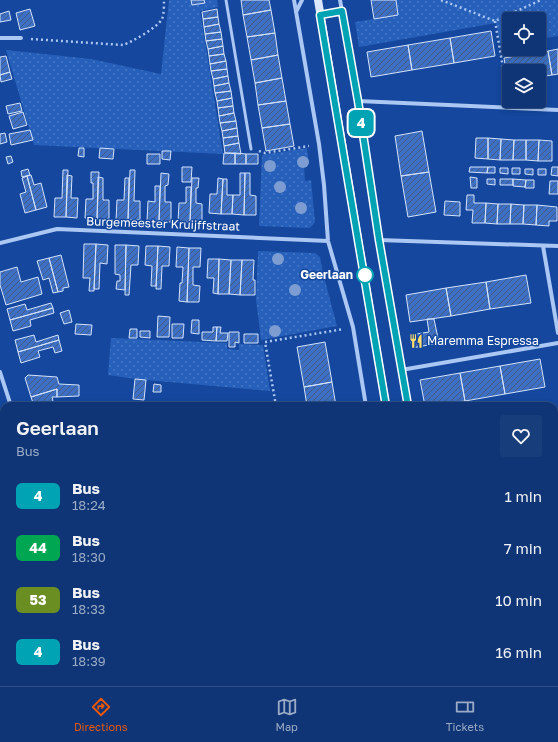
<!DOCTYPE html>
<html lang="en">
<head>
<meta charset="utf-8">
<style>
  body { margin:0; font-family:"Golos Text",sans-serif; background:#183d7b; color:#f1f3f6; height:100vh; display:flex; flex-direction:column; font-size:15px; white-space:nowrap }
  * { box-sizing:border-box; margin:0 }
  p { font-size:13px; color:#9babc5 }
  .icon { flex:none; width:22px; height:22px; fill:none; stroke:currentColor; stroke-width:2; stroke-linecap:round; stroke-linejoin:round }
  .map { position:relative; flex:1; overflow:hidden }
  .side { position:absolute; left:0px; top:402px; width:558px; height:284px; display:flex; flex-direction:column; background:#0f3576; border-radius:12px 12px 0 0; box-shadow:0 2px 6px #0003,0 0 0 1px #2f5088 }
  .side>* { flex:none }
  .badge { padding:0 8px; border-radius:6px; font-size:14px; line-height:26px }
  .fabs { position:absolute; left:502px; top:12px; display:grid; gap:8px }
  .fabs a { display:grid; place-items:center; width:44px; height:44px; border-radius:4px; background:#0f3576; box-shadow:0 2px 6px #0003,0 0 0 1px #2f5088; font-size:20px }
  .map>.badge { position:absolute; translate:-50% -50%; box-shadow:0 0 0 2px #fff }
  .round { display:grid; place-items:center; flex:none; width:42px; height:42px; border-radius:4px; background:#183d7b }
  .overview { display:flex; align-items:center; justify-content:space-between; height:68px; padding:0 16px }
  h1 { font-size:19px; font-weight:600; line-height:30px }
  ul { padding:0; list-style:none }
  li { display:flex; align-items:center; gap:12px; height:52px; padding:0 16px }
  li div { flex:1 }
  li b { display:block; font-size:15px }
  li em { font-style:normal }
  li .badge { min-width:44px; font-weight:700; text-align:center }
  .menu { display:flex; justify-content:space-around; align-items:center; height:56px; border-top:1px solid #2f5088; background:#0f3576; font-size:11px; color:#9babc5 }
  .menu a { display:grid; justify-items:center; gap:2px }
  .menu .current { color:#ea580c }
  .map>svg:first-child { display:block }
  .grass { fill:url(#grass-dots) }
  .pitch { fill:#2760bb }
  .building { fill:url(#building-hatch); stroke:#d3e3fd }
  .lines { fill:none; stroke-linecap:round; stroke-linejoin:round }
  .path { stroke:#abc7f3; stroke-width:2.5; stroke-dasharray:2 3; stroke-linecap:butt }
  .lane { stroke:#abc7f3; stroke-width:3 }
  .street { stroke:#abc7f3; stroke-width:4 }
  .secondary { stroke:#dae7fd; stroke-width:8 }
  .tree { fill:#7d9dd2 }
  .line-casing { stroke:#fff; stroke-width:9 }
  .line { stroke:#00a3b4; stroke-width:6 }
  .stop-dot { fill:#fff; stroke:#00a3b4; stroke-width:2 }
  .labels { text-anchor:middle; stroke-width:3; stroke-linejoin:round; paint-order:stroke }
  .street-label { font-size:12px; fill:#fff; stroke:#14479d }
  .stop-label { font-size:12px; font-weight:bold; fill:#fff; stroke:#14479d; text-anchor:end }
  .poi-label { font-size:12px; fill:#fff; stroke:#14479d; text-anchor:start }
</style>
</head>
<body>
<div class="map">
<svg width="558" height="686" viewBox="0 0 558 686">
  <defs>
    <pattern id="grass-dots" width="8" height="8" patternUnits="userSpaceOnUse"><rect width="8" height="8" fill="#2760bb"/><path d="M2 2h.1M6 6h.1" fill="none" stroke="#4778c5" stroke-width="1.8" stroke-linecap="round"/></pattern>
    <pattern id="building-hatch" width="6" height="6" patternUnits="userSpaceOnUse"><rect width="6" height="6" fill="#3d70c4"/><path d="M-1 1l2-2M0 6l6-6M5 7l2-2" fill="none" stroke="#455c82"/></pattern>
  </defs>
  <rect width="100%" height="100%" fill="#14479d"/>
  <path class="grass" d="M169,0h48l1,7 -18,4 23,143 -189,-9 -28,-95 85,9 70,15z
    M396,0h162v36l-19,3v-20h-30v26l-8,1 -5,-23 -137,24 -4,-25 43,-7z
    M307,148l2,16 -5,1 1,16 6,-1 4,42 -3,4 -3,2 -50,-2 3,-71z
    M258,251l57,2 5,4 3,16 14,53 -76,14 -5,-40z
    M111,338l116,5v6l12,1v-6l24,1 7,46 -135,-12 -27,-4z
    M77,402h28l57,4h-36l-15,-1 -49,1z
    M554,500h4v43l-4,-1z
    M554,659l4,1v26h-16l-14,-4h26z"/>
  <path class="pitch" d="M554,563l4,1v96l-4,-1z"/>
  <path class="building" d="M191,0h13l1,3 -13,2z
    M241,0h28l2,10 -28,5z
    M371,0h25l2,15 -24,4z
    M30,9l5,17 -15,4 -4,-17z
    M217,9l1,8 -15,2 -1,-7z
    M271,10l4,23 -28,4 -4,-22z
    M9,11l2,9 -11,2v-8z
    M218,17l1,7 -15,3 -1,-8z
    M219,24l2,8 -16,2 -1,-7z
    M491,31l4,25 -41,7 -4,-25z
    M221,32l1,7 -16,2 -1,-7z
    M275,33l3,22 -27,5 -4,-23z
    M450,38l4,25 -42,7 -4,-25z
    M222,39l1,7 -15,3 -2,-8z
    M408,45l4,25 -41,7 -4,-25z
    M223,46l1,8 -15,2 -1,-7z
    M558,49v25l-6,1 -4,-24z
    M548,51l4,24 -13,2v-6h-30l-1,12 -4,-25z
    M224,54l2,7 -16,3 -1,-8z
    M278,55l4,23 -27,5 -4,-23z
    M6,56l4,16 -10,3v-18z
    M226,61l1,8 -16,2 -1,-7z
    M227,69l1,7 -15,3 -2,-8z
    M10,72l2,7 -11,3 -1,-7z
    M228,76l1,7 -15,3 -1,-7z
    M282,78l4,23 -28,4 -3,-22z
    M229,83l2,8 -16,2 -1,-7z
    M231,91l1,7 -15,3 -2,-8z
    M232,98l1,8 -15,2 -1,-7z
    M286,101l4,23 -28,4 -4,-23z
    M20,103l2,8 -14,3 -2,-8z
    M233,106l1,7 -15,3 -1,-8z
    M23,112l4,13 -14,4 -4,-13z
    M234,113l2,8 -16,2 -1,-7z
    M236,121l1,7 -15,3 -2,-8z
    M290,124l4,22 -28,5 -4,-23z
    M237,128l1,8 -15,2 -1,-7z
    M30,130l3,10 -22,5 -2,-11z
    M422,131l7,41 -28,4 -6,-40z
    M5,133l2,9 -7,2v-10z
    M238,136l1,7 -15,3 -1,-8z
    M476,138h12v21l-13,-1z
    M488,138l13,1 -1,21 -12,-1z
    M501,139l13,1 -1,20h-13z
    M514,140h12v20h-13z
    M526,140h13l-1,21 -12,-1z
    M539,140l13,1v20h-14z
    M239,143l2,11 -16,-1 -1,-7z
    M79,148h5v9l-6,-1z
    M100,148l14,1 -1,10 -14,-1z
    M162,151h9l-1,9 -8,-1z
    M224,153h11v11h-12z
    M235,153l11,1v10h-11z
    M147,154h13v10h-13z
    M246,154h12v10h-12z
    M11,156l2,6 -5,2 -2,-7z
    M182,167h10l-1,15h-9z
    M470,167h18l-1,6 -18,-1z
    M488,167h7v6h-8z
    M552,167h6v9l-7,-1z
    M500,168h8v6l-8,-1z
    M512,168h8v6h-8z
    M28,169l2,6 -8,2 -1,-6z
    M525,169h8v6l-8,-1z
    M538,169h8v6h-8z
    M63,170h5l-2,47h-12l1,-19h7z
    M130,170h5l-1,31h6v19h-12z
    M91,172h8l-2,47 -12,-1 1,-19h7v-16h-2z
    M429,172l7,40 -28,5 -7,-41z
    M161,173l8,1 -1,11 -3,1v16h6v20l-12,-1z
    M240,173h5l-1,42 -12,-1 1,-19h7z
    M245,173h5v22l6,1v19h-12z
    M31,175l3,10 7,-2 6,24 -11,3 -9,-34z
    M67,175l5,1 -1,22h7l-1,20 -11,-1z
    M27,176l9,34 -11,3 -5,-19 6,-2 -4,-14z
    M98,177l5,1v22h6v19h-12z
    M470,177l7,1v10h-6z
    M125,178h4l-1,42h-12l1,-20h7z
    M192,178h7l-1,10h-2v15l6,1v19l-12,-1z
    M218,178l5,1 -2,35 -12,-1 1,-19h7z
    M223,179h4v16h6l-1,19h-11z
    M487,179h8v6l-8,-1z
    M500,179h13v6h-13z
    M513,179l13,1 -1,7 -12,-1z
    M526,180h8v8h-9z
    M550,181h8v13h-9z
    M155,186h5l-1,35h-12l1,-20 7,1z
    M186,187h5l-1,35h-12l1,-19h7z
    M467,195h7v8h12l-1,20h-13l1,-13h-7z
    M445,201l15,1v14l-16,-1z
    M486,203l12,1 -1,20 -12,-1z
    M498,204h13l-1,20h-13z
    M511,204l13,1 -1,19h-13z
    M524,205h13l-1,20 -13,-1z
    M537,205l20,2v14h-8v5l-13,-1z
    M84,244h12l-2,47h-5l1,-13h-7z
    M96,244l12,1 -1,19 -7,-1 -1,26h-5z
    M115,245h11l-1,45 -9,-1 1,-8h3v-6l-5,-1z
    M126,245l13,1 -1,19h-7l-2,30h-4z
    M146,246h12l-2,40h-5l1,-20 -7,-1z
    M158,246l12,1 -1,19h-7l-1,23h-5z
    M177,247l12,1 -2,54 -8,-1 1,-18h2l1,-16h-7z
    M189,248h12l-1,19h-7v18l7,1 -1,16h-12z
    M61,255l8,32 -6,1v3l-5,1 -9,-34z
    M49,258l9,34 -5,1 -4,-15 -6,2 -6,-19z
    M208,259h11l-1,35 -5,-1 1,-15h-7z
    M219,259l12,1 -2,34h-11z
    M231,260h11l-2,35 -11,-1z
    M242,260h12l-1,20h2v15h-15z
    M17,267l4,15 17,-5 4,17 -36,11 -6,-20v-13z
    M526,275l5,28 -41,6 -4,-27z
    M486,282l4,27 -39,7 -5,-28z
    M446,288l5,28 -41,6 -4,-27z
    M51,303l2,5 -43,12 -3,-11 18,-5 2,6z
    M53,308l1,5 -24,7 1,6 -18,5 -3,-11z
    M69,310l3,12 -8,2 -4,-11z
    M158,316l12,1 -1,20h-12z
    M427,319h7l5,24 -27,5 -2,-13 19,-3z
    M192,320h7v14l-8,-1z
    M76,324l16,1 -1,10 -16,-1z
    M172,324h12l-1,14h-11z
    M213,327h4l-1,14 -14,-1v-8h11z
    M217,327h4l-1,6h8l-1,8h-11z
    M130,329h7v9h-8z
    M140,331h10v7l-10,-1z
    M229,332h10v11l-4,-1v5h-6z
    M244,334h14v9h-14z
    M34,335l2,7 22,-7 1,5 -41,12 -3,-12z
    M59,340l3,11 -7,2 -2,-6 -15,4 2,6 -19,6 -3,-11z
    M325,342l7,40 -28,5 -7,-40z
    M540,359l5,28 -40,7 -5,-28z
    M500,366l5,28 -40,7 -5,-28z
    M460,373l5,28 -40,5 -5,-26z
    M28,375l29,2 2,7 20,1v11l-22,1v-8l-26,8 -6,-19z
    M135,379l11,1 -2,20 -11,-1z
    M332,382l4,24h-29l-3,-19z
    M154,384l7,1v7h-8z
    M57,389v8h-5l2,8 -5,1h-15l-3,-9z
    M554,444l4,17v11l-4,1z
    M4,445v14l-4,1v-14z
    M4,459v15l-4,1v-15z
    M4,474v15l-4,1v-15z
    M4,501v14l-4,1v-14z
    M24,682h22l-15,4h-5z
    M51,682h19l1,4h-19z
    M152,682h17l1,4h-17z
    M226,682h41l1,4h-42z
    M267,682h41l1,2 -10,2h-31z"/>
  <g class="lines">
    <path class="path" d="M441,0l54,21 46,-21
      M495,21l13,76
      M31,39l92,6c9,-3 35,-18 39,-26 2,-5 2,-13 2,-19
      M259,151l6,2 44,-7
      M276,406l-11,-64 79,-13
      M484,682v4
      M502,682l4,4
      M386,686l5,-4"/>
    <path class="lane" d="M226,0l25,149"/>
    <path class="street" d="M294,0l25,144 5,41 4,56 25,86 13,79
      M340,0l18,101 21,139 28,166
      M296,12l6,-12
      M320,15l22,-4
      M0,38h21
      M358,101l200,9
      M379,240l179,6
      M0,243l57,-14 271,12
      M543,246l15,87
      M401,370l157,-27
      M0,372l11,34
      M554,434l4,-1
      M91,682l1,4"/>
    <path class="secondary" d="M318,0l68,406
      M458,682l2,4
      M408,686l2,-4"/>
  </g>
  <g class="tree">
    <circle cx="303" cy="162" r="6"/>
    <circle cx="270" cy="166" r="6"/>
    <circle cx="280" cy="187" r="6"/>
    <circle cx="301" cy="208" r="6"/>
    <circle cx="278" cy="259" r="6"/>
    <circle cx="295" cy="290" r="6"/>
    <circle cx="275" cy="331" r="6"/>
  </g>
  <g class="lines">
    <defs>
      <path id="line" d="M386,406l-66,-391 22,-4 16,90 21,139 29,166"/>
    </defs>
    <use href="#line" class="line-casing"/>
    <use href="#line" class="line"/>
  </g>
  <defs>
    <symbol id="restaurant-bare" viewBox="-9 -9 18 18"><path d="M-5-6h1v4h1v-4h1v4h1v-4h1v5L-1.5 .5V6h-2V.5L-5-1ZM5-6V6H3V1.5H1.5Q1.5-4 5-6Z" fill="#ffde6d" stroke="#14479d" stroke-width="2.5" paint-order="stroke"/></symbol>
  </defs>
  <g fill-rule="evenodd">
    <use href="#restaurant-bare" x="406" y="331" width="20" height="20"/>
  </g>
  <circle class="stop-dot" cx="365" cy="275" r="8"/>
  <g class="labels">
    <g class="street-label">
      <text transform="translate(163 224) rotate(2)" y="4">Burgemeester Kruijffstraat</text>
    </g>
    <g class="stop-label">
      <text x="353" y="279">Geerlaan</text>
    </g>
    <g class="poi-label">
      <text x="427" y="345">Maremma Espressa</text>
    </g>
  </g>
</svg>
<div class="fabs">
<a><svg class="icon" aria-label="locate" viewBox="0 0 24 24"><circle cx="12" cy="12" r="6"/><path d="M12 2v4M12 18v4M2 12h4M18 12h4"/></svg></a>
<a><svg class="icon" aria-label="layers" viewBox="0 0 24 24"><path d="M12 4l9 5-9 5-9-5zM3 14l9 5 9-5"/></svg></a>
</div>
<b class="badge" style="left:361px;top:123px;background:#00a3b4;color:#fff">4</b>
<section class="side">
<div class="overview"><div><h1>Geerlaan</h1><p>Bus</p></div><a class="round"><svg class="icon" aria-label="heart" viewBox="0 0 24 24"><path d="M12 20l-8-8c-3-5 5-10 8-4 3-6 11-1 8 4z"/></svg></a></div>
<ul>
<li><span class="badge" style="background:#00a3b4;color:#fff">4</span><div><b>Bus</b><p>18:24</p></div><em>1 min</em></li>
<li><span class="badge" style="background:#00a651;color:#fff">44</span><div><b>Bus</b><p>18:30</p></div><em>7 min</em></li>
<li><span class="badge" style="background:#6b8e23;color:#fff">53</span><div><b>Bus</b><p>18:33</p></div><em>10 min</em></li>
<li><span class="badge" style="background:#00a3b4;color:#fff">4</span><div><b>Bus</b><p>18:39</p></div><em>16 min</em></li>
</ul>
</section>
</div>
<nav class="menu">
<a class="current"><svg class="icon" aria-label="directions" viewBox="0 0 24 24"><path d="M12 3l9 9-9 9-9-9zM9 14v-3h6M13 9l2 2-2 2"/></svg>Directions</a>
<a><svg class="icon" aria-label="map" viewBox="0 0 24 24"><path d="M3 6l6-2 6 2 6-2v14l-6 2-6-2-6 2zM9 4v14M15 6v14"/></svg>Map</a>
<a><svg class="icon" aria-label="tickets" viewBox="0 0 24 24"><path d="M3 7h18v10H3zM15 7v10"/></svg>Tickets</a>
</nav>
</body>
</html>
